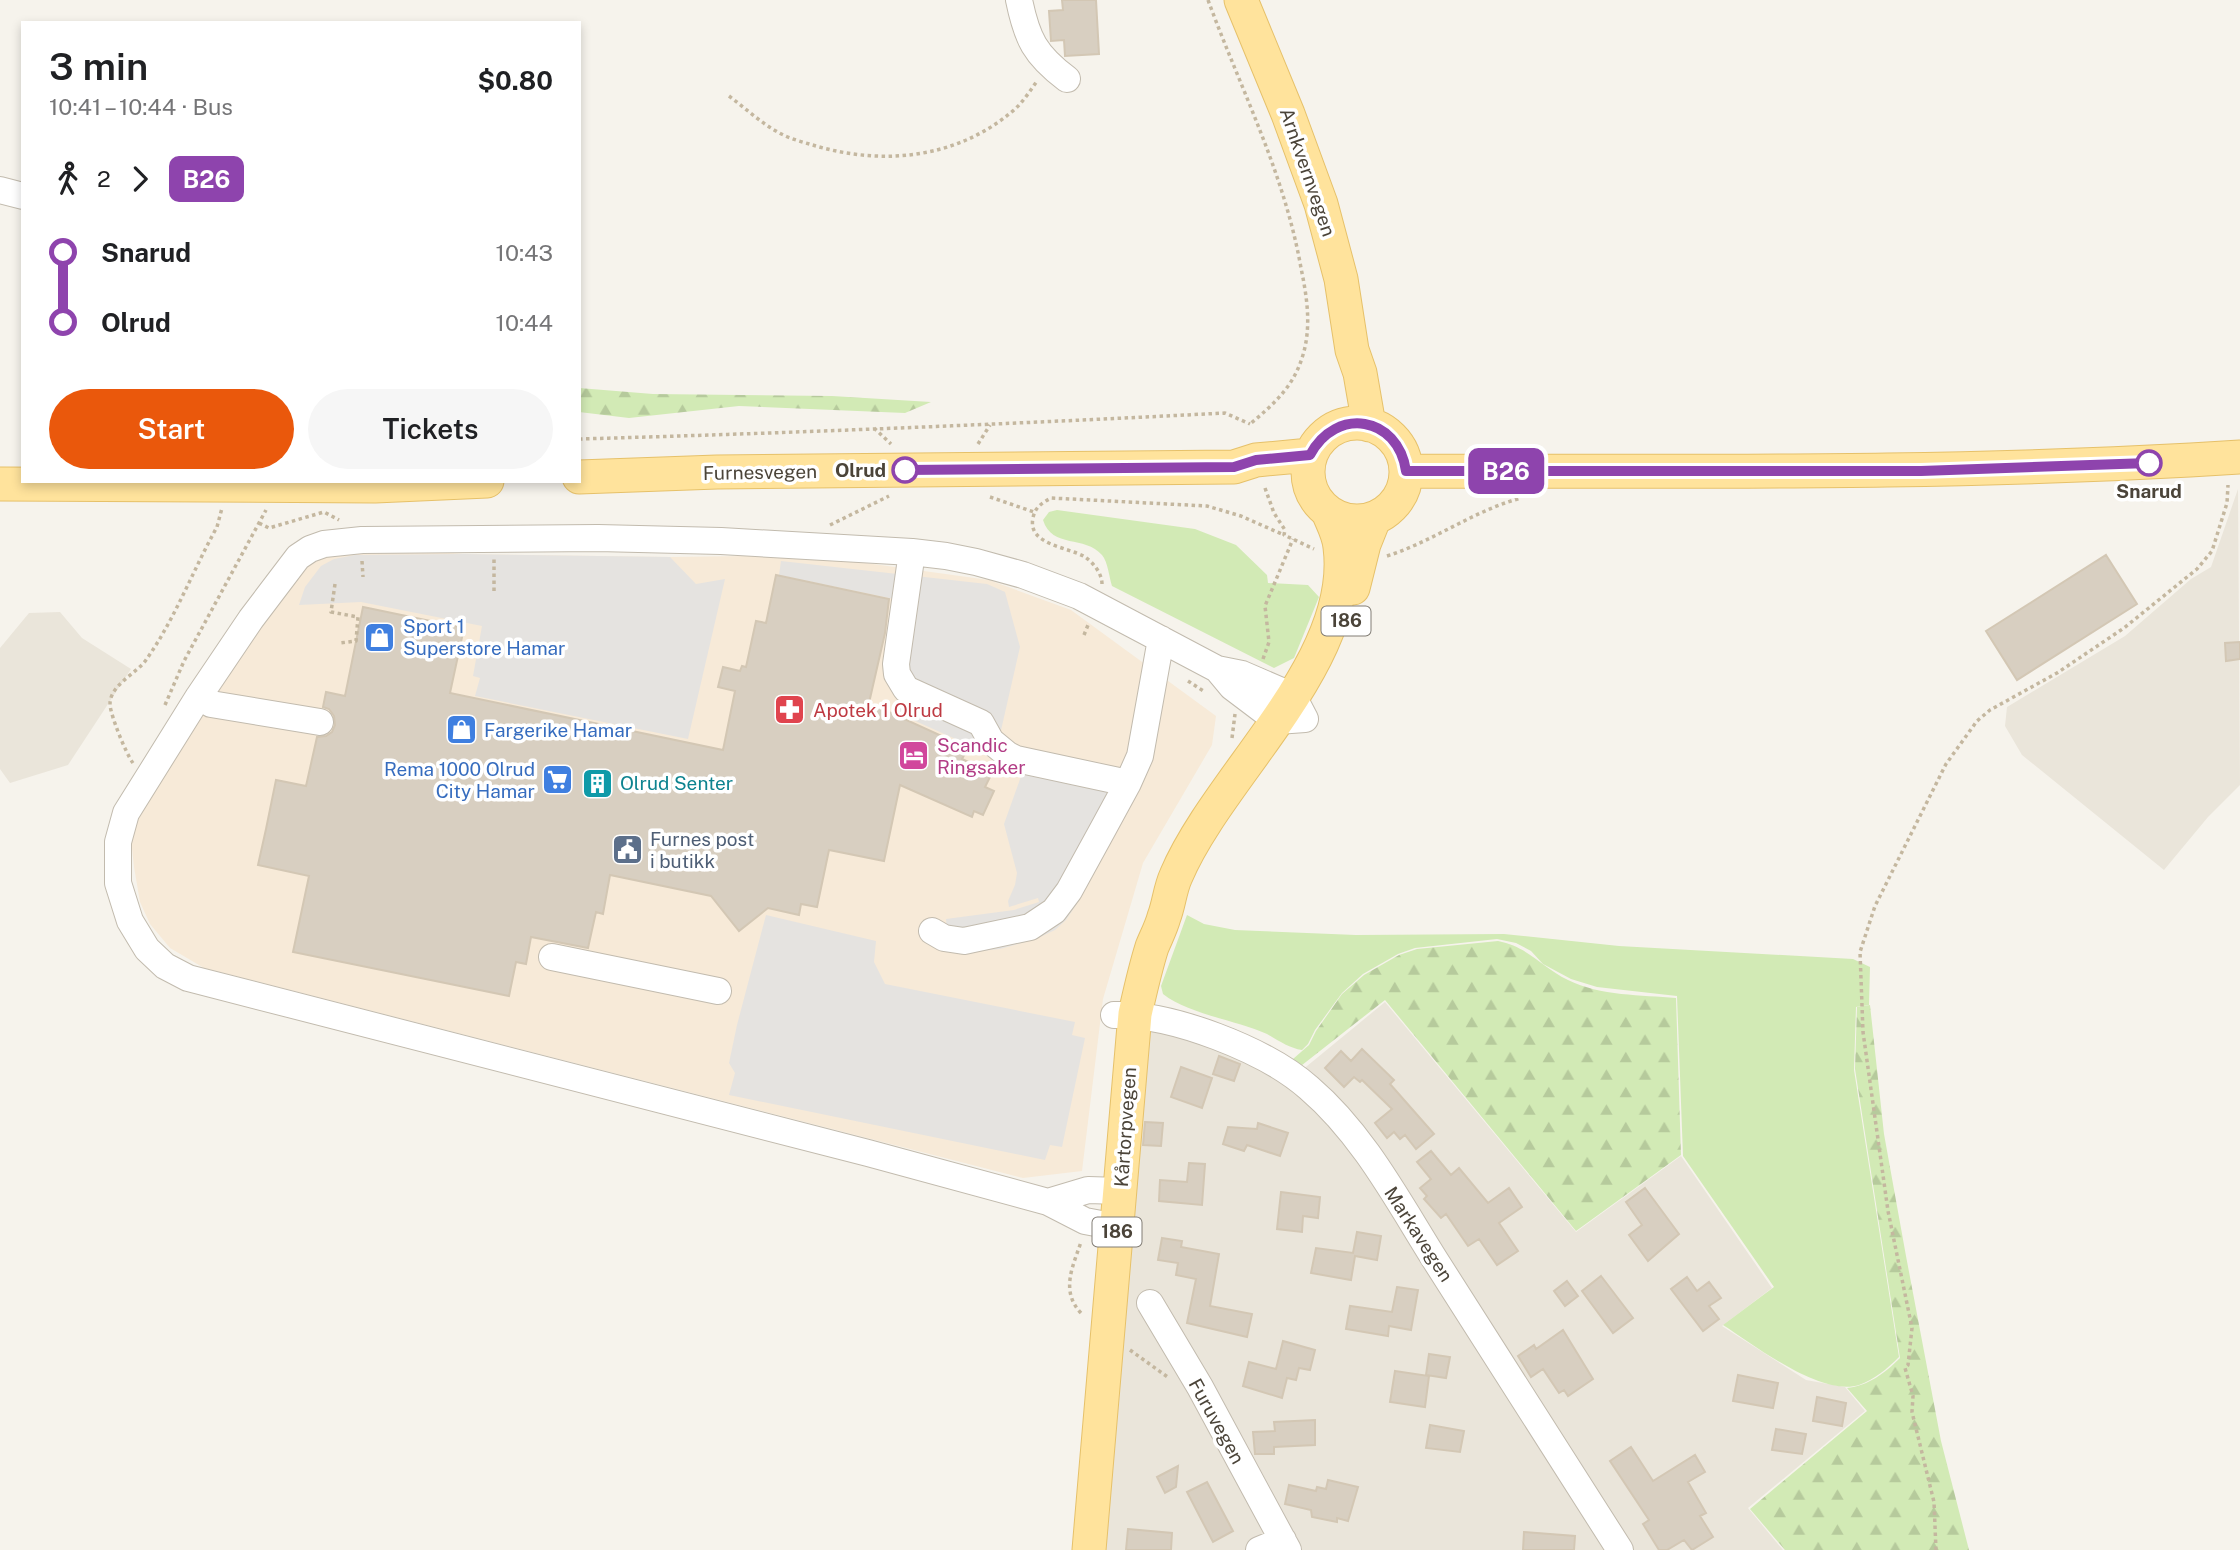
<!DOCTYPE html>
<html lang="en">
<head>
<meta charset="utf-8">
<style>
  body { margin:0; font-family:"Public Sans",sans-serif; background:#f6f6f6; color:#202124; height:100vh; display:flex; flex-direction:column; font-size:26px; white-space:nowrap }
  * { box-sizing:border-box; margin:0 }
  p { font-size:23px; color:#757577 }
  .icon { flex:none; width:38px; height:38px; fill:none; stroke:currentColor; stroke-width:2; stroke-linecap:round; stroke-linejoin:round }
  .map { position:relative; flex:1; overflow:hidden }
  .details { position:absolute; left:21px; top:21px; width:560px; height:462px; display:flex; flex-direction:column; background:#fff; border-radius:0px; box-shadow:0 4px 10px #0003 }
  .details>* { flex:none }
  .badge { padding:0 14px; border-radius:10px; font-size:24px; line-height:46px }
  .map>.badge { position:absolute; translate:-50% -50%; box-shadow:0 0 0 4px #fff }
  .legs { display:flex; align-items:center; gap:10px; height:77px; padding:0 28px; font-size:23px }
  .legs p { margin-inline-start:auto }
  .overview { display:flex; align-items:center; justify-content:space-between; height:119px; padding:0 28px }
  h1 { font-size:38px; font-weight:600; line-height:52px }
  .primary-button { display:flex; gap:14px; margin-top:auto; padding:14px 28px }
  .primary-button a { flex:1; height:80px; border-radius:42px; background:#ea580c; color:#fff; font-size:28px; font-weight:600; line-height:80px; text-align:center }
  .primary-button a+a { background:#f6f6f6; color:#202124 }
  ul { padding:0 28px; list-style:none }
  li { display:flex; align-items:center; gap:24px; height:70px; font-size:26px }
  li i { display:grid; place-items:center; width:10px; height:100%; margin:0 9px; background:currentColor }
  li i::after { content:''; width:18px; height:18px; margin:-9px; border:5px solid; border-radius:50%; background:#fff }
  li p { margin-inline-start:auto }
  li:first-child i { background:linear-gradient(#0000 50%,currentColor 0) }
  li:last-child i { background:linear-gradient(currentColor 50%,#0000 0) }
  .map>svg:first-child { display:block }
  .residential { fill:#eae5da }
  .commercial { fill:#f7ead8 }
  .grass { fill:#d2eab5 }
  .forest { fill:url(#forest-firs) }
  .parking { fill:#e5e3e0 }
  .building { fill:#d8cfc1; stroke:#d3c7b4; stroke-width:2 }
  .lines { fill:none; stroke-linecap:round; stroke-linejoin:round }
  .minor-casing { stroke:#c2bbae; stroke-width:28 }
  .major-casing { stroke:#e6c16a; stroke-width:35 }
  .path { stroke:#c4b79f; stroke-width:3.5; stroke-dasharray:3.5 3.5; stroke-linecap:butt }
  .minor { stroke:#fff; stroke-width:26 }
  .major { stroke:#ffe39c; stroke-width:33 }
  .line-1-casing { stroke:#fff; stroke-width:16 }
  .line-1 { stroke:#8e44ad; stroke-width:10 }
  .stop-1-dot { fill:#fff; stroke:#8e44ad; stroke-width:3.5 }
  .labels { text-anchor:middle; stroke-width:7; stroke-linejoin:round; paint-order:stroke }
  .shield { fill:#fff; stroke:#817c74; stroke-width:2 }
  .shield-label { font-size:18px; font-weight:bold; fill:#4b4439 }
  .street-label { font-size:19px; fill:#4b4439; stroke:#fff }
  .stop-label { font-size:19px; font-weight:bold; fill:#4b4439; stroke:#fff; text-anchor:end }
  .shop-label { font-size:19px; fill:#366cbe; stroke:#fff; text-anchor:start }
  .health-label { font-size:19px; fill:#be3a42; stroke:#fff; text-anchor:start }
  .hotel-label { font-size:19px; fill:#b23c85; stroke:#fff; text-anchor:start }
  .culture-label { font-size:19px; fill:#0d838f; stroke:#fff; text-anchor:start }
  .service-label { font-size:19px; fill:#4e5e75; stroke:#fff; text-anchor:start }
</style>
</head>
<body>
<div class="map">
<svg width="2240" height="1550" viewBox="0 0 2240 1550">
  <defs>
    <pattern id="forest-firs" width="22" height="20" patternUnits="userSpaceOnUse" patternTransform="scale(1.75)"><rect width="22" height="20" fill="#d2eab5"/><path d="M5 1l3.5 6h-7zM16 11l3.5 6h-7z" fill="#b6ca9c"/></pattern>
  </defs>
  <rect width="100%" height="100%" fill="#f6f3ec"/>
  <path class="residential" d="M2238,489l2,296 -32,32 -44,53 -142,-115 -17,-29 2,-19 118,-71 66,-57 20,-12z
    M60,612l22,26 49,31 -63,96 -58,18 -10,-14v-121l29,-35z
    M1385,1002l191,230 105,-76 91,132 -50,38 84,54 39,7 20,24 -117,97 35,42h-684l48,-519 42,6 112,34z"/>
  <path class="commercial" d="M370,547l94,7 206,3 138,-2 181,25 82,30 145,106 -4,29 -69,118 -40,136 -21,172 -59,7 -819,-210 -34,-20 -20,-24 -10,-22 -6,-35 -3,-28 15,-43 58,-100 109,-143z"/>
  <path class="grass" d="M1057,510l138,19 41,16 31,30 1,8 40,2 11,12 -25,61 -20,10 -162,-82c-3,-9 -4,-24 -10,-31 -17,-20 -50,-6 -59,-35l6,-8z
    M1187,915l17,9 31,6 121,5 148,-1 115,12 234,13 17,8 -1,38 -13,2 -2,63 45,287c-11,11 -25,23 -40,28 -38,12 -105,-40 -136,-60l51,-38 -91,-131 -6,-160 -80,-9 -26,-8 -28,-15 -12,-13 -15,-8 -19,-4 -82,9 -17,6 -35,20 -21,19 -27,37 -7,14 -6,6c-13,-2 -24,-10 -35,-16 -31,-14 -79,-20 -104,-40l-2,-8z"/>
  <path class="forest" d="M579,388l74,6 179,2 99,6 -26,11 -166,-7 -110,12 -50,-6z
    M1498,941c31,6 43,26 70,39 32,16 74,15 108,18l5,157 -105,76 -191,-231 -88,69 -4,-10 16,-14 7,-14 26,-37 22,-19 35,-20 18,-6z
    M1870,1005l14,129 22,122 35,185 28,109h-184l-35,-41 117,-98 -20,-23c21,-2 38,-15 53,-30l-45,-289 2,-62z"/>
  <path class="parking" d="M464,554l206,3 26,27 29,-5 -37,160 -213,-43 5,-18 -7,-2 9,-50 -121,-24 -62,3 6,-18 16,-21 13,-7 21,-4z
    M781,561l206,23 18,8 15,55 -21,92 -30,6 -76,-34 5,-14 -4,-98 -115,-24z
    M1024,768l104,15 -12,37 -40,85 -10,15 -11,10 -19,9 -36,10 -37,4 -16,-22 -1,-12 68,-9 25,-8 -1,-4 -29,9 -1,-6 7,-16 2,-12 -13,-49z
    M766,915l110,26 -2,21 11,22 190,38 -3,13 13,3 -23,109 -12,-2 -5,15 -316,-65 6,-22 -6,-10 8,-38z"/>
  <path class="building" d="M1062,0h34l3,54 -34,2 -1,-16 -13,1 -2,-30 14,-1z
    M2106,555l31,49 -120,76 -31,-49z
    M776,575l113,24 -4,34 -16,70 99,45 -6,11 30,14 -7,14 9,4 -11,24 -9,-4 -2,6 -72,-32 -16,76 -55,-11 -12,57 -16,-3 -2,11 -31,-7 -29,23 -28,-35 -101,-21 -7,39 -7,-2 -8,36 -57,-11 -5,27 -10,-2 -7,34 -216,-44 16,-76 -51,-11 8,-36 10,-49 30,6 11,-49 9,-1 6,-4 3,-7 -1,-9 -5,-7 -6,-2 3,-15 19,4 18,-89 101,21 -14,65 273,57 12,-59 -17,-4 5,-20 17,4 2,-5 4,1 10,-46 10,2z
    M2240,642v17l-14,2 -1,-18z
    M1362,1049l32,31 -4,4 44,50 -18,15 -11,-14 -5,4 -6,-7 -7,6 -12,-15 17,-14 -30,-29 -2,2 -6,-5 -10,10 -19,-19 16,-17 10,10z
    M1219,1056l21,8 -6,17 -21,-7z
    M1181,1067l31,11 -10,30 -31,-11z
    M1145,1122l18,1 -2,23 -18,-1z
    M1258,1123l30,10 -8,23 -33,-11 -3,6 -21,-7 5,-17 29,2z
    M1431,1151l20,24 8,-7 29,35 21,-15 13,19 -23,16 19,28 -21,14 -18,-26 -11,7 -22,-32 -5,4 -17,-19 3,-3 -7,-8 11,-9 -14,-17z
    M1189,1163l16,1 -3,41 -43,-4 1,-21 27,2z
    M1645,1188l34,46 -31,27 -19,-26 13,-10 -16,-23z
    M1281,1192l39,5 -2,21 -15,-2 -1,16 -25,-3z
    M1357,1232l24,4 -4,24 -22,-4 -4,24 -40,-7 5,-25 37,5z
    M1162,1238l20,3 -1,6 38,7 -9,52 42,8 -5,23 -60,-14 9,-44 -20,-4 2,-12 -20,-3z
    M1601,1276l32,42 -20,15 -31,-42z
    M1687,1277l10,14 12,-9 12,16 -12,8 10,13 -16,12 -32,-42z
    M1567,1281l11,15 -13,10 -11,-15z
    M1397,1287l21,3 -7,40 -22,-4 -1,10 -42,-7 4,-23 42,6z
    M1563,1330l30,49 -25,17 -4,-6 -5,3 -16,-24 -12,8 -13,-21 16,-11 2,4z
    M1283,1341l32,9 -5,20 -11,-2 -3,12 -9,-2 -5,20 -39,-12 6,-24 27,7z
    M1429,1354l21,3 -4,21 -20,-3z
    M1395,1371l34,5 -4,31 -35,-5z
    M1738,1375l40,8 -5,25 -40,-7z
    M1817,1397l29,6 -4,23 -29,-5z
    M1315,1420v25l-41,2v7h-19l-2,-22 22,-1 -1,-9z
    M1430,1425l34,6 -4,21 -34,-4z
    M1776,1429l30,5 -4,20 -30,-4z
    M1631,1447l22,34 42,-26 10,17 -17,10 18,31 -6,3 13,21 -21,13 -8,-10 -17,10h-8l-16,-26 6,-4 -39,-59z
    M1178,1466l-2,21 -11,6 -8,-16z
    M1328,1480l30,7 -10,34 -11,-3v4l-25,-5 -1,-7 -26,-6 4,-19 27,6 1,-4 9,2z
    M1207,1482l26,49 -20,11 -26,-50z
    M1128,1529l44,4 -1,17h-45z
    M1524,1532l51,4 -1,14h-51z"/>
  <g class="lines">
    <defs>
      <path id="minor" d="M1019,0c8,39 16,55 48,79
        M0,190l23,6
        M912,552l-16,112 1,10 9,15 75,34 10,18 17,14 8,4 112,24
        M199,696l12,8 109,18
        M932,931l12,7 20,3 66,-14 24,-16 15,-20 34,-62 25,-46 12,-27 21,-117
        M552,957l166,34
        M1114,1015c57,-2 152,35 195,73 55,47 90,115 128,175 61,96 122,191 183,287
        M1048,1202l40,-12 32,1
        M1117,1227l-32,-6 -37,-19 -180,-49 -680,-175 -23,-12 -18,-17 -17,-28 -12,-38v-41l8,-29 73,-117 52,-77 47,-62 12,-8 14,-5 38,-4 236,-2 123,3 191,11 34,4 30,6 47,13 56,21 138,73 25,5 51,22 12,23 -28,2 -45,-34 -15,-18
        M1150,1303l50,84 88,163
        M1259,1550l24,-10"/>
      <path id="major" d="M1241,0l47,114 33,90 20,75 11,71 8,23 9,52
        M1308 472a49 49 0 1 1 98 0a49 49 0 1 1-98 0Z
        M1406,471c278,0 556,4 834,-14
        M579,477l138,-5 517,-5 22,-7 54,-5
        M0,484l375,2 112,-5
        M1353,588l11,-44 10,-25
        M1089,1550l46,-536c5,-22 10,-45 17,-67 4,-10 9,-19 12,-30 5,-13 6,-28 12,-41 42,-100 179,-214 164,-329 -1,-12 -7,-23 -12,-35"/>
    </defs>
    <use href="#minor" class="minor-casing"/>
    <use href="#major" class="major-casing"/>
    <path class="path" d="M1208,0c33,90 76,172 93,268 6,29 11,60 1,90 -9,29 -29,47 -52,66
      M729,96c16,12 31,26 47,35 13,8 27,11 40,15 69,20 142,12 198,-36 9,-8 16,-19 23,-29
      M874,428l17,16
      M579,439c216,-6 431,-15 646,-26l25,11
      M978,444l12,-19
      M1265,488l9,25 11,17 -1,5 30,14
      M990,497l44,15
      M259,523l10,5 55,-16 15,8
      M830,525l59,-29
      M1387,556c47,-15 86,-45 134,-58
      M362,561l1,16
      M335,584l-4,28 27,5 -2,24 -16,2
      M1102,584c0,-10 -8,-21 -17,-27 -16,-10 -58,-12 -52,-39 2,-11 9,-15 18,-20l156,8 34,10 43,19
      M494,591v-32
      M1084,635l4,-10
      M1263,659l6,-17 -4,-36 28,-67
      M1188,681l17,11
      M165,705l19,-44 82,-151
      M1232,738l3,-24
      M133,763c-7,-9 -23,-49 -23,-59 0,-19 26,-30 36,-44 29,-41 47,-90 71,-133l5,-19
      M1081,1313c-21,-22 -8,-47 0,-71
      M1130,1350l39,28
      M1936,1550l-2,-48 -22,-90 1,-16 -8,-28 3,-3 4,-37 -24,-117 -25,-179 -3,-80 15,-46 71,-142 31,-43 13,-11 67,-37 67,-45 73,-59 15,-18 15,-48 1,-18"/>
    <use href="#minor" class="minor"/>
    <use href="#major" class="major"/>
  </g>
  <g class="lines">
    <defs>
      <path id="line-1" d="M905,470l329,-3 22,-7 54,-5c26,-49 88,-39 96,16h515l228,-8"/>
    </defs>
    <use href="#line-1" class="line-1-casing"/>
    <use href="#line-1" class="line-1"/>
  </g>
  <defs>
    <symbol id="shop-square" viewBox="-11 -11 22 22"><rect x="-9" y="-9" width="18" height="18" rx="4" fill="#3f7fe0" stroke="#fff"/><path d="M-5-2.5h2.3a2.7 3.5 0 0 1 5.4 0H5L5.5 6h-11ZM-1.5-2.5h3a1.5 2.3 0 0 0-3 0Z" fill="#fff"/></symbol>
    <symbol id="pharmacy-square" viewBox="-11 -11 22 22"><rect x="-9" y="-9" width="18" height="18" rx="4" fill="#e0444e" stroke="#fff"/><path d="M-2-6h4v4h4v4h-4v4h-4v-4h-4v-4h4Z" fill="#fff"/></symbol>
    <symbol id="hotel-square" viewBox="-11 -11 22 22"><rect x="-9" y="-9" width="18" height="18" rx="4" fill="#d1479c" stroke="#fff"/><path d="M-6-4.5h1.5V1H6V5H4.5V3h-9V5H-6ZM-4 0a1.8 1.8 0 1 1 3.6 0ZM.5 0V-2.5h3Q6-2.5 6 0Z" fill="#fff"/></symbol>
    <symbol id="supermarket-square" viewBox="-11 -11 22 22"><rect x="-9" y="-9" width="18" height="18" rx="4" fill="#3f7fe0" stroke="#fff"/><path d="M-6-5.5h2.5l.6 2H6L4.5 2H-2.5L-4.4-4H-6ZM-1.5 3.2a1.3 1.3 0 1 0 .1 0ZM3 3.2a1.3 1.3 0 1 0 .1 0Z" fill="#fff"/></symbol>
    <symbol id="building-square" viewBox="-11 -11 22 22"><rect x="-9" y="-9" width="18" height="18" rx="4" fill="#0f9aa8" stroke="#fff"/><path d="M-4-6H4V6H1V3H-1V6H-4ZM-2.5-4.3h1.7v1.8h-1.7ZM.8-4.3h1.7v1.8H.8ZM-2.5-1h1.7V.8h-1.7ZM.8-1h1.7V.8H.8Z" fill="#fff"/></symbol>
    <symbol id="civic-square" viewBox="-11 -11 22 22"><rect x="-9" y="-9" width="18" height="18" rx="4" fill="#5c6f8a" stroke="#fff"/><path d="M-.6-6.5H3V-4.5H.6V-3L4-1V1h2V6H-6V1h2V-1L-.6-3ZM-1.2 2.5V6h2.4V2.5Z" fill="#fff"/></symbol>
  </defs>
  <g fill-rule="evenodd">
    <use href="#shop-square" x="362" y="620" width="35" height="35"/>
    <use href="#pharmacy-square" x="772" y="692" width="35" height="35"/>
    <use href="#shop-square" x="444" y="712" width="35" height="35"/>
    <use href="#hotel-square" x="896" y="738" width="35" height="35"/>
    <use href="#supermarket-square" x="540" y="762" width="35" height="35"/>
    <use href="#building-square" x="580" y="766" width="35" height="35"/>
    <use href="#civic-square" x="610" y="832" width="35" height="35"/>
  </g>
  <g class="stop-1-dot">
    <circle cx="2149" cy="463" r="12"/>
    <circle cx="905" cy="470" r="12"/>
  </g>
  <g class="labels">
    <g class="shield">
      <rect x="1321.5" y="606.5" width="49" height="29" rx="5"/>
      <rect x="1092.5" y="1217.5" width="49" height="29" rx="5"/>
    </g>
    <g class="shield-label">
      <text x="1346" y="627">186</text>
      <text x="1117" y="1238">186</text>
    </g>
    <g class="street-label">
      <text transform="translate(1308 172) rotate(71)" y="7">Arnkvernvegen</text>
      <text transform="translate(760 472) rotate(-1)" y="7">Furnesvegen</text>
      <text transform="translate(1125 1127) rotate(-86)" y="7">Kårtorpvegen</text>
      <text transform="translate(1419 1234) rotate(57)" y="7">Markavegen</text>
      <text transform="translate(1217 1421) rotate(61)" y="7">Furuvegen</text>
    </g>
    <g class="stop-label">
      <text x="886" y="477">Olrud</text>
      <text x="2149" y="498" text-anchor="middle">Snarud</text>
    </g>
    <g class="shop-label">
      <text x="403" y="633">Sport 1<tspan x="403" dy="22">Superstore Hamar</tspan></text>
      <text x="484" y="737">Fargerike Hamar</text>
      <text x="535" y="776" text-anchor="end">Rema 1000 Olrud<tspan x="535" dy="22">City Hamar</tspan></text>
    </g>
    <g class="health-label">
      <text x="813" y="717">Apotek 1 Olrud</text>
    </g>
    <g class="hotel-label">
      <text x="937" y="752">Scandic<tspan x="937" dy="22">Ringsaker</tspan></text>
    </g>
    <g class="culture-label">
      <text x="620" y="790">Olrud Senter</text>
    </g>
    <g class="service-label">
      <text x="650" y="846">Furnes post<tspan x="650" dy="22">i butikk</tspan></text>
    </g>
  </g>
</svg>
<b class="badge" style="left:1506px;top:471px;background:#8e44ad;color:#fff">B26</b>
<section class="details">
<div class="overview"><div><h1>3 min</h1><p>10:41 – 10:44 · Bus</p></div><b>$0.80</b></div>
<div class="legs"><svg class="icon" aria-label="walk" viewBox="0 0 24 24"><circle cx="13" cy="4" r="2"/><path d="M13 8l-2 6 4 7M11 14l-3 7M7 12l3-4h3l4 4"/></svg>2<svg class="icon" aria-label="forward" viewBox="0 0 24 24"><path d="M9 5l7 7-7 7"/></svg><b class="badge" style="background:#8e44ad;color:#fff">B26</b></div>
<ul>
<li><i style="color:#8e44ad"></i><b>Snarud</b><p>10:43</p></li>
<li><i style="color:#8e44ad"></i><b>Olrud</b><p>10:44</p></li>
</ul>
<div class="primary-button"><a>Start</a><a>Tickets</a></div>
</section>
</div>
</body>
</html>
